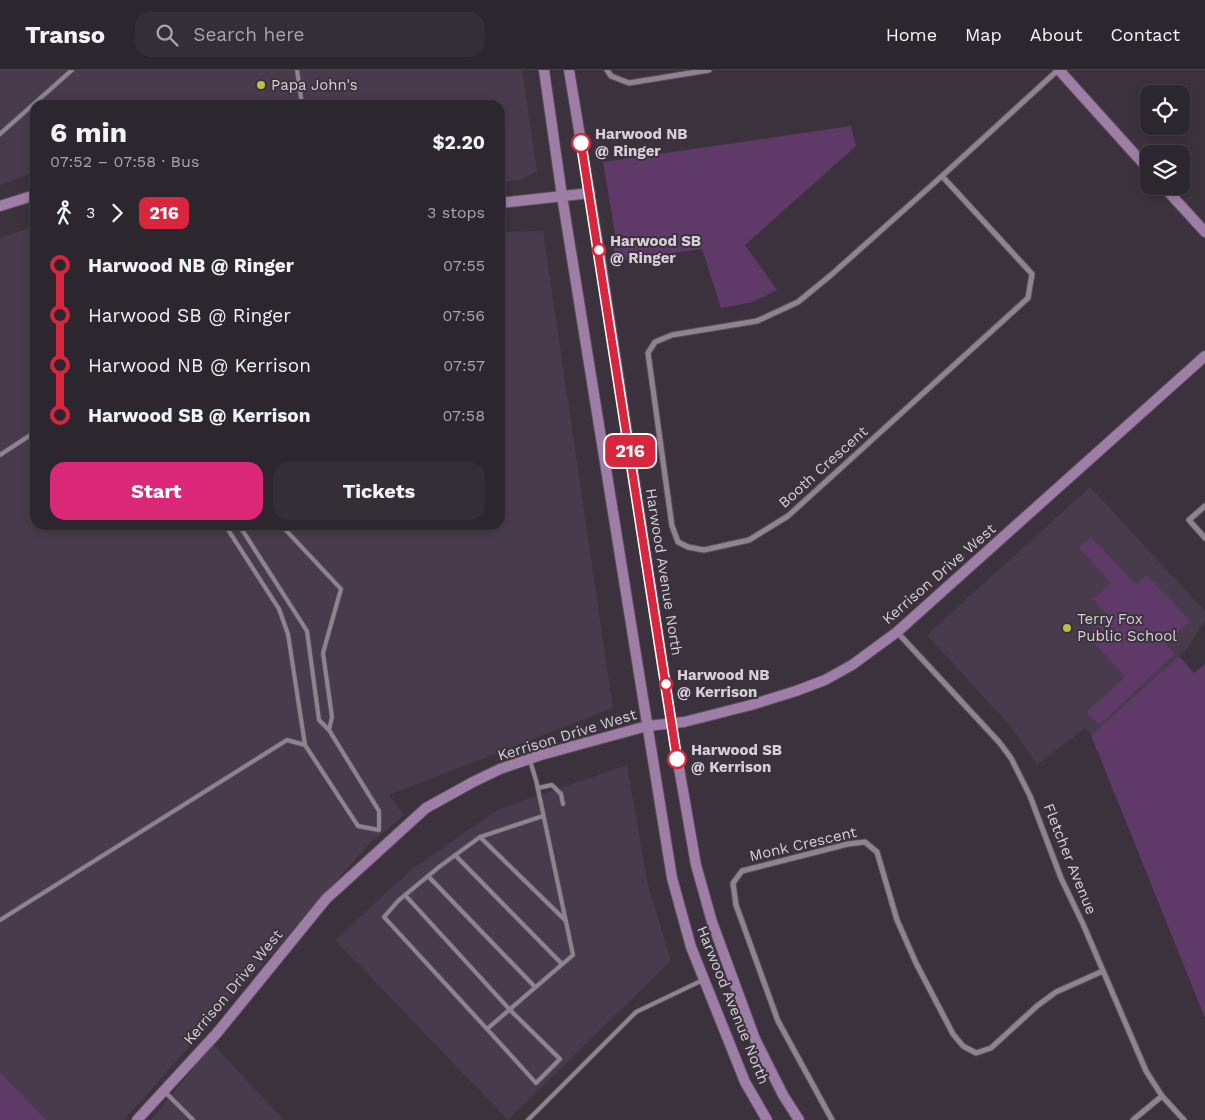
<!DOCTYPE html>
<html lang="en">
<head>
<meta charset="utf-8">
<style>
  body { margin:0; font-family:"Work Sans",sans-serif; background:#342e36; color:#f1f3f6; height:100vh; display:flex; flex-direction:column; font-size:19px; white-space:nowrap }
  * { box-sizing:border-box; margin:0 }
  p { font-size:16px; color:#a6a5aa }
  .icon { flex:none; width:28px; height:28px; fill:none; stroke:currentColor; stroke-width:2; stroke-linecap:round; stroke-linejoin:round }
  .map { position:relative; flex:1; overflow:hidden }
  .side { position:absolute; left:30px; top:30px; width:475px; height:430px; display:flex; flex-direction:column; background:#2c262e; border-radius:15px; box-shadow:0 2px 8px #0003,0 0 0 1px #48434a }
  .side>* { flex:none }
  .badge { padding:0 10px; border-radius:8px; font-size:18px; line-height:32px }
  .fabs { position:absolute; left:1140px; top:15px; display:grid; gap:10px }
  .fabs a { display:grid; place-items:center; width:50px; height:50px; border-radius:10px; background:#2c262e; box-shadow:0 2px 8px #0003,0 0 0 1px #48434a; font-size:25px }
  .map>.badge { position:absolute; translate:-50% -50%; box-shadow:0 0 0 2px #fff }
  .legs { display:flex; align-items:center; gap:8px; height:55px; padding:0 20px; font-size:16px }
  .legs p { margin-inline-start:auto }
  .head { display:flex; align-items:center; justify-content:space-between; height:85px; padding:0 20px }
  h1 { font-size:28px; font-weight:700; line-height:38px }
  .primary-button { display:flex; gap:10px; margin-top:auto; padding:10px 20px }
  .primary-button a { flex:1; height:58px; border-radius:15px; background:#db2777; color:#fff; font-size:20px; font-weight:700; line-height:58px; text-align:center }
  .primary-button a+a { background:#342e36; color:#f1f3f6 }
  ul { padding:0 20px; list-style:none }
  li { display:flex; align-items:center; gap:18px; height:50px; font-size:19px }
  li i { display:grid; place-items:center; width:8px; height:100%; margin:0 6px; background:currentColor }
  li i::after { content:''; width:12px; height:12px; margin:-6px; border:4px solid; border-radius:50%; background:#2c262e }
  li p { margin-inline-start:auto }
  li:first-child i { background:linear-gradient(#0000 50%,currentColor 0) }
  li:last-child i { background:linear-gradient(currentColor 50%,#0000 0) }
  header { display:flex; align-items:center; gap:30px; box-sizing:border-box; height:70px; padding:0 25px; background:#2c262e; border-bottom:1px solid #48434a }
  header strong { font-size:24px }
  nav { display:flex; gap:28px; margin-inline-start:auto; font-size:18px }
  .search { width:350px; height:45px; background:#342e36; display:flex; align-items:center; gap:12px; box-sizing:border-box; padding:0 18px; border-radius:15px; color:#a6a5aa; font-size:19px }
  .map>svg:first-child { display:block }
  .built { fill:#483b4b }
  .green { fill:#5f3a69 }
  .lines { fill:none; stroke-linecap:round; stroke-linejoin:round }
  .lane-casing { stroke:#585059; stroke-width:5.5 }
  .street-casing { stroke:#585059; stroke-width:7 }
  .secondary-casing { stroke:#585059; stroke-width:12 }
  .lane { stroke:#8e8491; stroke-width:4 }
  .street { stroke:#8e8491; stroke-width:5 }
  .secondary { stroke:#9e7ea6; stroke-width:10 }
  .line-1-casing { stroke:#fff; stroke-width:11 }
  .line-1 { stroke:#d7263d; stroke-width:8 }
  .poi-dot { fill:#bfbe41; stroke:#3b323d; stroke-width:2 }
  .stop-1-dot { fill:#fff; stroke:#d7263d; stroke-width:2.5 }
  .labels { text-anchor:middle; stroke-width:4; stroke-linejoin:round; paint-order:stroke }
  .poi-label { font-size:15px; fill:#d5cfd6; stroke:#3b323d; text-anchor:start }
  .stop-label { font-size:15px; font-weight:bold; fill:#d5cfd6; stroke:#3b323d; text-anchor:start }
  .street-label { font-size:15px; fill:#d5cfd6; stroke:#3b323d }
</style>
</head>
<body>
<header>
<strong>Transo</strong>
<div class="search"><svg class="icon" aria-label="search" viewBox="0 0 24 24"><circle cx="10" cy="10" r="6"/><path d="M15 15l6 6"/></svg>Search here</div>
<nav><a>Home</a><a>Map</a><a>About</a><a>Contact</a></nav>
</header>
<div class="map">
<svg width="1205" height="1050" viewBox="0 0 1205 1050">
  <rect width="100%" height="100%" fill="#3b323d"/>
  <path class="built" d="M0,0h522l15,101 -17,9 -20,2v-77h-465v67l-35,13z
    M35,156v299h465v-293l43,-1 70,477 -224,87 15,20 -35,29 -245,276h-124v-882z
    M1090,417l115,124v10l-20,30 -94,84 -6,-7 -48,37 -25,-37 -85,-93z
    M627,695l21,120 23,76 -163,159 -173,-180 78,-72 86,-59z
    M213,974l71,76h-133z"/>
  <path class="green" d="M851,56l5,20 -111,99 32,45 -24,12 -32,6 -19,-59 -83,11 -1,-4h-3l-2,-16 3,-1 -13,-77z
    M1091,467l45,48 11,-10 43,46 -24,23 9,10 -76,71 -12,-13 38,-35 -38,-42 21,-19 -15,-17 18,-16 -32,-35z
    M1179,586l15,17 11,-9v354l-114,-283z
    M0,1002l46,48h-46z"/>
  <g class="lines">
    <defs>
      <path id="lane" d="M297,0l5,35
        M0,64l72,-64
        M0,385l35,-23
        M225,455l54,84 9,25 17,111
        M281,455l60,64 -18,64 9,64 -3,13
        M530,691l6,19 37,175 -86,74 -103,-112 15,-17 40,-33 41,-30 63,-21
        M538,718l14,-3 9,9 2,10
        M480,767l86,84
        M455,785l107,109
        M428,806l107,111
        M405,825l105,115 50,49 -24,24 -49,-54
        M0,850l287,-180 18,5 53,81 21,4v-19l-50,-81 -10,-10 -12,-89 -68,-106
        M164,1021l29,29
        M528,1050l108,-108 67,-32"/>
      <path id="street" d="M607,0l4,6 18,7 80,-13
        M942,106l90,98 -4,24 -240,218 -39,24 -45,10 -16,-3 -10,-5 -6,-16 -24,-173 7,-11 17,-7 85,-14 41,-19 33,-27z
        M942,106l116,-106
        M1205,436l-16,14 16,18
        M897,562l102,110 12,16 19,38 31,82 22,46 63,147 16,25 22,24
        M832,1050l-54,-99 -42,-116 -3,-22 9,-12 106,-27 17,-2 12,10 20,68 19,43 37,71 10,12 13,7 15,-5 46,-42 19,-14 47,-21
        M1133,1050l29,-24"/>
      <path id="secondary" d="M544,0l18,126 110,682 19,69 54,135 22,38
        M569,0l31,187 75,488 21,120 16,57 43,117 28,56 16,25
        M1059,0l90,100
        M1163,116l42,46
        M500,133l90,-10
        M0,136l35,-11
        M137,1050l80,-87 109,-134 100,-91 47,-26 27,-13 41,-14 106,-29 37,-4 67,-17 45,-14 29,-11 27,-15 45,-33 308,-276"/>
    </defs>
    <use href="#lane" class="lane-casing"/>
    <use href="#street" class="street-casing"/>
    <use href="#secondary" class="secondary-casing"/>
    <use href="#lane" class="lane"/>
    <use href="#street" class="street"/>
    <use href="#secondary" class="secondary"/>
  </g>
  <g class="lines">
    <defs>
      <path id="line-1" d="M581,73l96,616"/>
    </defs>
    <use href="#line-1" class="line-1-casing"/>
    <use href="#line-1" class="line-1"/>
  </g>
  <g class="poi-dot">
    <circle cx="261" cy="15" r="5"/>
    <circle cx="1067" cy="558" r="5"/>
  </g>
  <g class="stop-1-dot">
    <circle cx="581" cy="73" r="9"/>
    <circle cx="599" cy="180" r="6"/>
    <circle cx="666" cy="614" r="6"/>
    <circle cx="677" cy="689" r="9"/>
  </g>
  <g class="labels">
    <g class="poi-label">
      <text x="271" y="20">Papa John's</text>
      <text x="1077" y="554">Terry Fox<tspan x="1077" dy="17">Public School</tspan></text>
    </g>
    <g class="stop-label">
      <text x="595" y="69">Harwood NB<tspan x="595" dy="17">@ Ringer</tspan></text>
      <text x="610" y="176">Harwood SB<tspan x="610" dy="17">@ Ringer</tspan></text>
      <text x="677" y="610">Harwood NB<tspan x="677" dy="17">@ Kerrison</tspan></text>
      <text x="691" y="685">Harwood SB<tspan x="691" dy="17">@ Kerrison</tspan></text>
    </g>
    <g class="street-label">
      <text transform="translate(823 397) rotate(-42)" y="5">Booth Crescent</text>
      <text transform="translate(664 502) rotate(81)" y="5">Harwood Avenue North</text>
      <text transform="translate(939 504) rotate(-41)" y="5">Kerrison Drive West</text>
      <text transform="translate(567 665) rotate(-17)" y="5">Kerrison Drive West</text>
      <text transform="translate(803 774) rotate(-13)" y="5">Monk Crescent</text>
      <text transform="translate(1070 789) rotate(68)" y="5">Fletcher Avenue</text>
      <text transform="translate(233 917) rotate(-50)" y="5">Kerrison Drive West</text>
      <text transform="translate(733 935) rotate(68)" y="5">Harwood Avenue North</text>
    </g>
  </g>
</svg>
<div class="fabs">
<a><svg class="icon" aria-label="locate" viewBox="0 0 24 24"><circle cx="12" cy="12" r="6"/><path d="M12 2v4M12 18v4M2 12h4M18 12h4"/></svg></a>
<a><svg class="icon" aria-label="layers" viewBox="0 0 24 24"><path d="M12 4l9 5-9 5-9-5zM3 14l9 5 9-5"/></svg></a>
</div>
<b class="badge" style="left:630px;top:381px;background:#d7263d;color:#fff">216</b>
<section class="side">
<div class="head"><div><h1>6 min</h1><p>07:52 – 07:58 · Bus</p></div><b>$2.20</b></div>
<div class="legs"><svg class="icon" aria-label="walk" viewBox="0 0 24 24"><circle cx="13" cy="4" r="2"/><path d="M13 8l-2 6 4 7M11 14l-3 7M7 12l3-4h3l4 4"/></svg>3<svg class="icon" aria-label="forward" viewBox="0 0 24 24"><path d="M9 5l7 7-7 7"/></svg><b class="badge" style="background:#d7263d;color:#fff">216</b><p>3 stops</p></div>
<ul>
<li><i style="color:#d7263d"></i><b>Harwood NB @ Ringer</b><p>07:55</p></li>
<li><i style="color:#d7263d"></i><span>Harwood SB @ Ringer</span><p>07:56</p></li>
<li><i style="color:#d7263d"></i><span>Harwood NB @ Kerrison</span><p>07:57</p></li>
<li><i style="color:#d7263d"></i><b>Harwood SB @ Kerrison</b><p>07:58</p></li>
</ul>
<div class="primary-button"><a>Start</a><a>Tickets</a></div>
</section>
</div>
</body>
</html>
